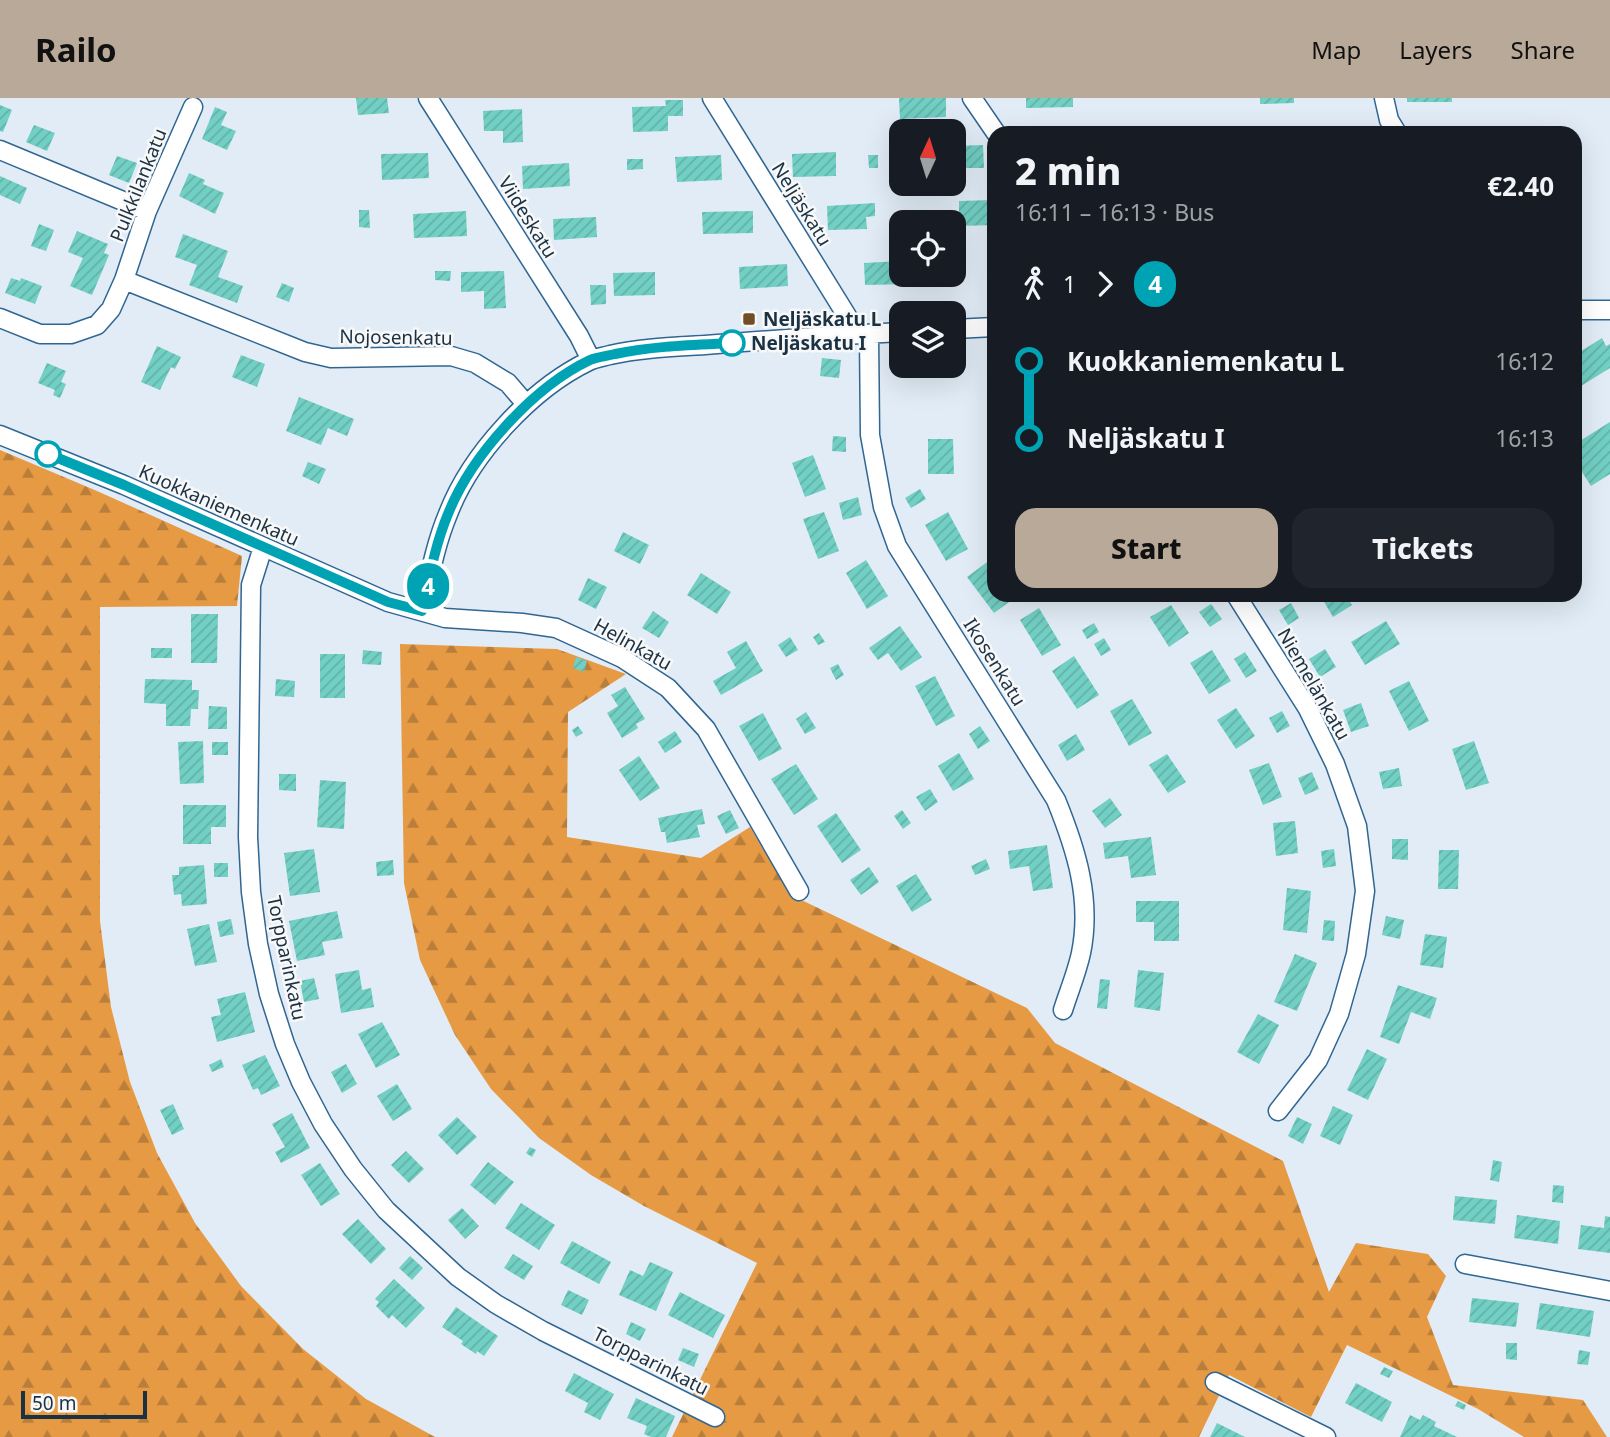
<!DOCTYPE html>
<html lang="en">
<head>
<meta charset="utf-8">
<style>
  body { margin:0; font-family:"Noto Sans",sans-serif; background:#20242c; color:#f1f3f6; height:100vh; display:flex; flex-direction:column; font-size:26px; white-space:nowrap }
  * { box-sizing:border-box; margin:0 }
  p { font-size:23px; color:#9ea1a6 }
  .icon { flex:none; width:38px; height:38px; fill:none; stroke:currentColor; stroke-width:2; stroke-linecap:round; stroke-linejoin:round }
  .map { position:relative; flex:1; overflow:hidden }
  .details { position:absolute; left:987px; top:28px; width:595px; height:476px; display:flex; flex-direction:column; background:#171b24; border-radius:21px; box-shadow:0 7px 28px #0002 }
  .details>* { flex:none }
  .badge { padding:0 14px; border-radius:23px; font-size:24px; line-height:46px }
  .needle { width:46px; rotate:4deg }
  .controls { position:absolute; left:889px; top:21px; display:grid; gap:14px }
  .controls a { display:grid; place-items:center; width:77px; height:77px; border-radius:14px; background:#171b24; box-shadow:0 7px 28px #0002; font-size:35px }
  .scale { position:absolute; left:21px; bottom:18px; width:126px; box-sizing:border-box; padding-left:7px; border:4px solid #1b3245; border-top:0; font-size:19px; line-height:24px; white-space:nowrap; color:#1b3245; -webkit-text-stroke:5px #f8f8f8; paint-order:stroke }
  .map>.badge { position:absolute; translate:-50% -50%; box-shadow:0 0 0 4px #fff }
  .legs { display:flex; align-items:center; gap:10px; height:77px; padding:0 28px; font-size:23px }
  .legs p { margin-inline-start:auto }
  .headline { display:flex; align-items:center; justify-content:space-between; height:119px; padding:0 28px }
  h1 { font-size:38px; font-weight:800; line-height:52px }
  .cta { display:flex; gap:14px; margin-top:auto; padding:14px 28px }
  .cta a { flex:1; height:80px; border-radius:21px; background:#b8a999; color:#111; font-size:28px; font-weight:800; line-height:80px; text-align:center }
  .cta a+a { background:#20242c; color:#f1f3f6 }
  ul { padding:0 28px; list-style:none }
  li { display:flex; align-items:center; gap:24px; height:77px; font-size:26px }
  li i { display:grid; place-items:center; width:10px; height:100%; margin:0 9px; background:currentColor }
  li i::after { content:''; width:18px; height:18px; margin:-9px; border:5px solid; border-radius:50%; background:#171b24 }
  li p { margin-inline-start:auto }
  li:first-child i { background:linear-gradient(#0000 50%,currentColor 0) }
  li:last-child i { background:linear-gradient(currentColor 50%,#0000 0) }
  header { display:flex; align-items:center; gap:42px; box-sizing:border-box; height:98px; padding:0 35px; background:#b8a999; color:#111 }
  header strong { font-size:33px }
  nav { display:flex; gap:38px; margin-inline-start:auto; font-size:24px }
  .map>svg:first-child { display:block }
  .forest { fill:url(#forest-firs) }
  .building { fill:url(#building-hatch) }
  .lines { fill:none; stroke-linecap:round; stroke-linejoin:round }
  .minor-casing { stroke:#306692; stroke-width:21 }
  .minor { stroke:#fff; stroke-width:18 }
  .line-1-casing { stroke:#fff; stroke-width:16 }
  .line-1 { stroke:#00a3b4; stroke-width:10 }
  .poi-dot { fill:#724e28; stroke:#f8f8f8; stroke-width:2.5 }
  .stop-1-dot { fill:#fff; stroke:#00a3b4; stroke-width:3.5 }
  .labels { text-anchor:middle; stroke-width:5; stroke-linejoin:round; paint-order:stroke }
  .street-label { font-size:19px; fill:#1b3245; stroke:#f8f8f8 }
  .poi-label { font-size:19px; font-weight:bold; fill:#1b3245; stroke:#f8f8f8; text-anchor:start }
  .stop-label { font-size:19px; font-weight:bold; fill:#1b3245; stroke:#f8f8f8; text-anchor:start }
</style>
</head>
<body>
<header>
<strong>Railo</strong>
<nav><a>Map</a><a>Layers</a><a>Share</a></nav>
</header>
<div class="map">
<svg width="1610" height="1339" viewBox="0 0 1610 1339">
  <defs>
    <pattern id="forest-firs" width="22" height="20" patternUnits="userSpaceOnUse" patternTransform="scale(1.75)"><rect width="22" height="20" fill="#e79a44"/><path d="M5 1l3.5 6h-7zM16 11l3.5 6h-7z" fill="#ba7e3b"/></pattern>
    <pattern id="building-hatch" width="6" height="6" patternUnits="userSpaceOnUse" patternTransform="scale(1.75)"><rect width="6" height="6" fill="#72cfc3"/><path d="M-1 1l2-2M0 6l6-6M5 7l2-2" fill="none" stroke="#62b2a9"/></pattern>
  </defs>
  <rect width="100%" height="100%" fill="#e1ecf6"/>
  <path class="forest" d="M0,352l97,41 145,65 -5,50 -137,1v314l11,86 19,75 27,71 38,70 46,63 62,63 63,50 69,38h-435z
    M400,546l157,5 69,25 -58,38 -1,125 134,21 49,-31 41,68 236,113 28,35 228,118 46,131 27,-49 72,11 18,22 -19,41 26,68 130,15 24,37h-83l-46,-28 -131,-64 -36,72 -82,-42 -30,62h-527l85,-174 -113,-57 -53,-31 -52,-37 -48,-49 -36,-54 -35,-75 -16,-77z"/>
  <path class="building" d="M356,0h31l2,15 -31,2z
    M899,0h47v19l-46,2z
    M1026,0h47v9l-47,1z
    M1260,0h34v5l-34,1z
    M1407,0h45v4h-45z
    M665,2h18v16h-15v15l-35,1 -1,-25 34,-1z
    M0,7l12,5 -9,22 -3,-1z
    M215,9l12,5 -6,13 15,6 -9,19 -25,-11z
    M522,11l1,33 -20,1v-12h-19l-1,-20z
    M34,27l21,8 -8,18 -21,-9z
    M983,47l1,23h-30v-22z
    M836,54v24l-43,1 -1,-23z
    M428,55l1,25 -47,2 -1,-26z
    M721,57l1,25 -45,2 -2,-25z
    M868,57h10v13h-9z
    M117,58l20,7 -8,20 -20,-8z
    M627,61h16v10l-16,1z
    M569,65l1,23 -47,3 -1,-23z
    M189,75l16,7 -2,4 21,9 -9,21 -36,-18z
    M0,78l27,12 -7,16 -20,-9z
    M911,86h15v6h-15z
    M994,102v25l-35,1v-25z
    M875,105v13l-9,1 1,12 -39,1 -1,-24z
    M359,112h10l1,18 -11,-1z
    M466,113l1,25 -53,2 -1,-24z
    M753,113v22l-50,1 -1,-22z
    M596,119l1,20 -43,3 -1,-21z
    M39,126l15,6 -8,21 -15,-5z
    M77,133l31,13 -4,9 5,2 -17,40 -22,-9 13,-28 -15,-6z
    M183,136l45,17 -10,26 25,9 -6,17 -48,-18 8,-20 -22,-8z
    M901,163v14h12v9l-48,1 -1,-22z
    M787,166l1,22 -48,3 -1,-22z
    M435,173h16l-1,10 -15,-1z
    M504,173l2,37 -22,1v-18l-23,1v-20z
    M655,174v23l-41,1 -1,-23z
    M11,180l9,3 1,-3 21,8 -7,18 -30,-11z
    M282,185l12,5 -5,14 -13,-5z
    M590,187h16v19l-15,1z
    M1602,240l4,8 4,-2v24l-29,18 -6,-9v-22z
    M157,248l24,11 -6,12 -4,-2 -11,23 -19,-8z
    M241,257l24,9 -8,23 -25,-10z
    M822,260l19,2 -2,18 -19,-2z
    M47,265l19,8 -5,11 5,2 -6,14 -7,-3 2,-5 -17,-7z
    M299,299l55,22 -7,17 -19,-8 -7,17 -35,-14z
    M1610,324v52l-19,12 -16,-25v-17z
    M833,338l13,1v15l-14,-1z
    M928,341h25l1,35h-26z
    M813,357l13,34 -21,8 -13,-34z
    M308,364l18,7 -7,15 -17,-8z
    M920,391l6,10 -15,9 -6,-10z
    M858,399l4,18 -19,5 -4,-17z
    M824,414l15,39 -21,8 -15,-40z
    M948,414l20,37 -22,12 -21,-36z
    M623,434l26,13 -9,19 -26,-13z
    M866,462l22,36 -21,13 -21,-36z
    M990,462l4,7v28h21l1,2 -22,16 -27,-36z
    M701,475l30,19 -14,22 -30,-19z
    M588,480l19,9 -11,22 -18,-9z
    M1320,497h26l6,10 -19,12z
    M1291,505l8,15 -11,7 -9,-15z
    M1211,506l11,15 -12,8 -11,-15z
    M1171,507l18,28 -20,14 -19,-30z
    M1039,510l22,37 -19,11 -22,-36z
    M653,513l16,11 -10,16 -17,-10z
    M191,516h27l-1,49h-26z
    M1386,523l14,23 -35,21 -14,-23z
    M1094,525l5,9 -12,7 -5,-9z
    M900,528l22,31 -21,14 -13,-18 -10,7 -9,-12z
    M819,535l6,9 -7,3 -5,-8z
    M790,539l8,13 -12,7 -8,-12z
    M1104,540l7,12 -10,6 -7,-12z
    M746,543l17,30 -42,24 -8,-14 23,-13 -9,-16z
    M151,550h21v10h-21z
    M1325,551l11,18 -16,10 -11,-18z
    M363,552l19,2 -1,13 -19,-1z
    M1212,552l19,31 -22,13 -19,-31z
    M1245,554l12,19 -11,7 -12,-19z
    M320,556h25v44h-25z
    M1074,558l25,39 -22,14 -25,-38z
    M576,559l11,4 -3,11 -11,-4z
    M838,566l6,11 -8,5 -6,-12z
    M935,578l20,40 -19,10 -21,-40z
    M145,581l47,1v10h7l-1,19h-7l-1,17h-24v-22l-22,-1z
    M276,581l19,2 -1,16 -19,-1z
    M1409,583l20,40 -20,10 -20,-40z
    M625,589l20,32 -9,5 2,4 -16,10 -15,-25 11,-7 -7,-11z
    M1132,601l20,34 -23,13 -19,-35z
    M1361,605l8,23 -18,6 -8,-22z
    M209,608l18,1v22h-19z
    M1236,610l19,28 -19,13 -19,-29z
    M1282,613l8,15 -13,7 -8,-15z
    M806,614l10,16 -11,6 -9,-15z
    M763,615l19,36 -23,12 -20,-35z
    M578,628l5,7 -7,4 -4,-7z
    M980,628l10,15 -12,8 -9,-15z
    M675,633l7,11 -17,11 -7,-11z
    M1076,636l9,16 -18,11 -9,-16z
    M203,643l1,42 -24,1 -2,-42z
    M1474,643l15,42 -23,7 -14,-41z
    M212,644h16v13h-16z
    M959,655l15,26 -21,12 -15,-25z
    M1167,656l19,28 -18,11 -19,-28z
    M639,658l21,32 -20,13 -21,-31z
    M1269,665l13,34 -19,8 -14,-35z
    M796,666l22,35 -24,16 -23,-36z
    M1399,670l3,18 -19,3 -4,-17z
    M1312,674l7,17 -14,6 -7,-17z
    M279,676h17v17l-17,-1z
    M320,682l26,2 -2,47 -27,-2z
    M930,691l8,13 -13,9 -9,-14z
    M1110,700l12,17 -17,13 -13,-17z
    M183,707h43v22h-15v17h-28z
    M702,711l3,15 -8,1 3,12 -33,6 -2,-11h-4l-3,-14z
    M730,712l9,18 -13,6 -9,-18z
    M902,712l9,13 -8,6 -9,-13z
    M836,715l25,37 -19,13 -25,-37z
    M1295,723l3,32 -22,3 -3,-33z
    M1151,739l5,38 -25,3 -3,-22 -23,3 -2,-16z
    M1392,741h16v21l-16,-1z
    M1047,747l6,43 -20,3 -4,-25 -19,3 -2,-18z
    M314,751l6,43 -30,4 -6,-43z
    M1334,751l2,17 -13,2 -2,-17z
    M1439,752h20l-1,39h-20z
    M986,761l4,10 -15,6 -4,-9z
    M393,762l1,15 -17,1 -1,-14z
    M214,765h14v14h-14z
    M204,767l3,39 -25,2 -1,-12 -7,1 -2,-20h7v-8z
    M869,769l10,15 -18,13 -11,-15z
    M916,776l16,26 -20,12 -16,-26z
    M1287,790l24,3 -4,42 -24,-3z
    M1136,803h43v40h-25v-19h-18z
    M337,813l6,27 -21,4 3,13 -28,6 -8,-40z
    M1386,818l18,4 -4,19 -18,-4z
    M231,821l3,15 -14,3 -3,-15z
    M1324,822l11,1 -1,20 -12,-1z
    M209,826l8,38 -22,4 -8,-37z
    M1425,836l22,3 -4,31 -23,-3z
    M1295,856l22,9 -20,48 -23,-9z
    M359,872l3,20 9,-2 3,19 -33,6 -6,-39z
    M1138,872l26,3 -4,38 -26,-4z
    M314,880l5,21 -15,3 -4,-21z
    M1100,881l10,1 -3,29 -10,-1z
    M1398,887l39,13 -7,21 -19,-7 -12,32 -19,-7z
    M245,894l10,40 -38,10 -6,-25 10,-2 -4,-16z
    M1258,916l21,11 -20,39 -22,-12z
    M382,924l18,33 -24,13 -18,-34z
    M1367,951l20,10 -19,41 -21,-10z
    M265,957l15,31 -19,9 -3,-7 -5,2 -11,-25z
    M221,961l3,8 -12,5 -3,-7z
    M346,966l11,20 -15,9 -11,-21z
    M397,986l15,25 -19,12 -16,-25z
    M173,1006l11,25 -12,6 -12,-25z
    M1333,1008l20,9 -13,30 -20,-9z
    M292,1015l18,35 -29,15 -6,-11 10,-5 -13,-23z
    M457,1019l20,20 -20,18 -19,-20z
    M1297,1019l15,7 -9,20 -15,-8z
    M530,1049l6,3 -4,7 -6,-4z
    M406,1053l18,18 -15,14 -18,-18z
    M1493,1062l9,2 -3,20 -9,-2z
    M488,1064l26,20 -19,23 -25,-20z
    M320,1065l20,31 -19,12 -20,-31z
    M1553,1087l11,1 -1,17 -11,-1z
    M1455,1098l42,4 -2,24 -42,-4z
    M521,1105l34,22 -16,25 -34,-22z
    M462,1110l17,18 -14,13 -17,-19z
    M1517,1117l43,6 -2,23 -44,-6z
    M1605,1118l5,1v36l-32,-4 3,-24 23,3z
    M358,1121l28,30 -15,15 -29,-30z
    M572,1143l39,21 -12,22 -39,-21z
    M513,1156l20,12 -9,14 -20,-12z
    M410,1158l13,12 -11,12 -13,-12z
    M650,1164l23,10 -17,39 -37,-16 11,-25 13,6z
    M394,1181l31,29 -19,20 -14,-13 -3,4 -13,-13 3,-4 -4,-3z
    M568,1192l21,10 -7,15 -21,-10z
    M680,1194l45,23 -12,23 -45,-23z
    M1472,1200l47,5 -3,24 -47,-5z
    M1540,1205l54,8 -4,26 -54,-8z
    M456,1209l42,29 -14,20 -7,-5 -1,3 -15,-10 2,-3 -21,-14z
    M631,1224l15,7 -6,12 -14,-7z
    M1506,1245h11v17l-11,-1z
    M683,1250l16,6 -5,13 -16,-7z
    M1579,1252l11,2 -2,13 -11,-1z
    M1384,1269l9,4 -4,7 -9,-4z
    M574,1275l40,21 -14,26 -16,-8 4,-9 -23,-12z
    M1356,1285l36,19 -10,20 -37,-19z
    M636,1300l39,18 -9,21h-15l-7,-3 3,-8 -20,-8z
    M1458,1303l8,4 -2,5 -9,-4z
    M1410,1317l10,5 3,-5 13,7 -2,4 23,11h-57z
    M1217,1325l28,14h-35z"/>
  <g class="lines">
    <defs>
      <path id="minor" d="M428,0l151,238 12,24
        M712,0l135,218 3,19
        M972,0l24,35
        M1384,0l5,22 8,13
        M0,52l147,61
        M124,182l181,72 26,6 120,-2 24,7 33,20 18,21
        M1575,212h35
        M0,220l40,16h31l26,-9 14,-16 13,-29 23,-69 46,-104
        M954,231l40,-2
        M869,236l1,101 13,72 14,39 159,254c20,49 36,99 25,153 -4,19 -12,38 -18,57
        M0,337l124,50 264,117 57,16 77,5 34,5 66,30 46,30 38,41 93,162
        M263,449l-12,38 -3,252 3,55 7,52 11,50 16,50 16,38 22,42 30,45 33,41 72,67 38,27 47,27 172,86
        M1236,497l72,114 27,55 22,62 8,65 -9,63 -17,60 -21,46 -40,51
        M422,513c7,-32 13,-66 26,-97 23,-60 83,-125 141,-153 6,-3 14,-4 21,-6 31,-7 63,-8 95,-10 65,-5 131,-10 196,-13
        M1465,1166l145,27
        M1215,1284l111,55"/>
    </defs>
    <use href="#minor" class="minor-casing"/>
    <use href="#minor" class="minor"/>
  </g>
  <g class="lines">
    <defs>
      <path id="line-1" d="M48,356l76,31 264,117 34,9c7,-32 13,-66 26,-97 23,-58 85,-127 142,-154 7,-3 17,-4 25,-6 38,-8 78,-9 117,-11"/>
    </defs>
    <use href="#line-1" class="line-1-casing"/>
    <use href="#line-1" class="line-1"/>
  </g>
  <rect class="poi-dot" x="742" y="214" width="14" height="14" rx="3.5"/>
  <g class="stop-1-dot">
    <circle cx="732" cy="245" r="12"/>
    <circle cx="48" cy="356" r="12"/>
  </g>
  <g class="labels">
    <g class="street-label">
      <text transform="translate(138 87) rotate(-68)" y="7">Pulkkilankatu</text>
      <text transform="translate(802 106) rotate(58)" y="7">Neljäskatu</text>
      <text transform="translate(528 119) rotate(58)" y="7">Viideskatu</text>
      <text transform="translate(396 239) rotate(1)" y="7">Nojosenkatu</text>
      <text transform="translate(219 407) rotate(24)" y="7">Kuokkaniemenkatu</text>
      <text transform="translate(633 546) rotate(29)" y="7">Helinkatu</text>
      <text transform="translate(995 564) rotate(58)" y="7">Ikosenkatu</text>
      <text transform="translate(1314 586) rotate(60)" y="7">Niemelänkatu</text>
      <text transform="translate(287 860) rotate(78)" y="7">Torpparinkatu</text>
      <text transform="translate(651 1263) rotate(27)" y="7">Torpparinkatu</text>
    </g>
    <g class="poi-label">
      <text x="763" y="228">Neljäskatu L</text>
    </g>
    <g class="stop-label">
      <text x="751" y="252">Neljäskatu I</text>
    </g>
  </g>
</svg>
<div class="controls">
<a><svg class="needle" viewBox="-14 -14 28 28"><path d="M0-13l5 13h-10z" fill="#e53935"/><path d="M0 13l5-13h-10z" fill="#9ea1a6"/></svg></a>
<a><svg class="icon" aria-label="locate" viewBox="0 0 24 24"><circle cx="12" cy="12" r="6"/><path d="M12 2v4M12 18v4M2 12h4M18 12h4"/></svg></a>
<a><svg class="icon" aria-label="layers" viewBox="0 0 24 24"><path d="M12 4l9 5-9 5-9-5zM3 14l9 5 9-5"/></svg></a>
</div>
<div class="scale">50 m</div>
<b class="badge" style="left:428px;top:488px;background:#00a3b4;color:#fff">4</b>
<section class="details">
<div class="headline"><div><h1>2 min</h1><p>16:11 – 16:13 · Bus</p></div><b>€2.40</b></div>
<div class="legs"><svg class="icon" aria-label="walk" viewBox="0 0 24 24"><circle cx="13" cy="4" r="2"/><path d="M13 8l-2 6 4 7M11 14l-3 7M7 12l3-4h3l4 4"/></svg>1<svg class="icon" aria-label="forward" viewBox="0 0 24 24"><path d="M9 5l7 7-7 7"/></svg><b class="badge" style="background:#00a3b4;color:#fff">4</b></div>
<ul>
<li><i style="color:#00a3b4"></i><b>Kuokkaniemenkatu L</b><p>16:12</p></li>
<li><i style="color:#00a3b4"></i><b>Neljäskatu I</b><p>16:13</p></li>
</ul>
<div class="cta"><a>Start</a><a>Tickets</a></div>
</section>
</div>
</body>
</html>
